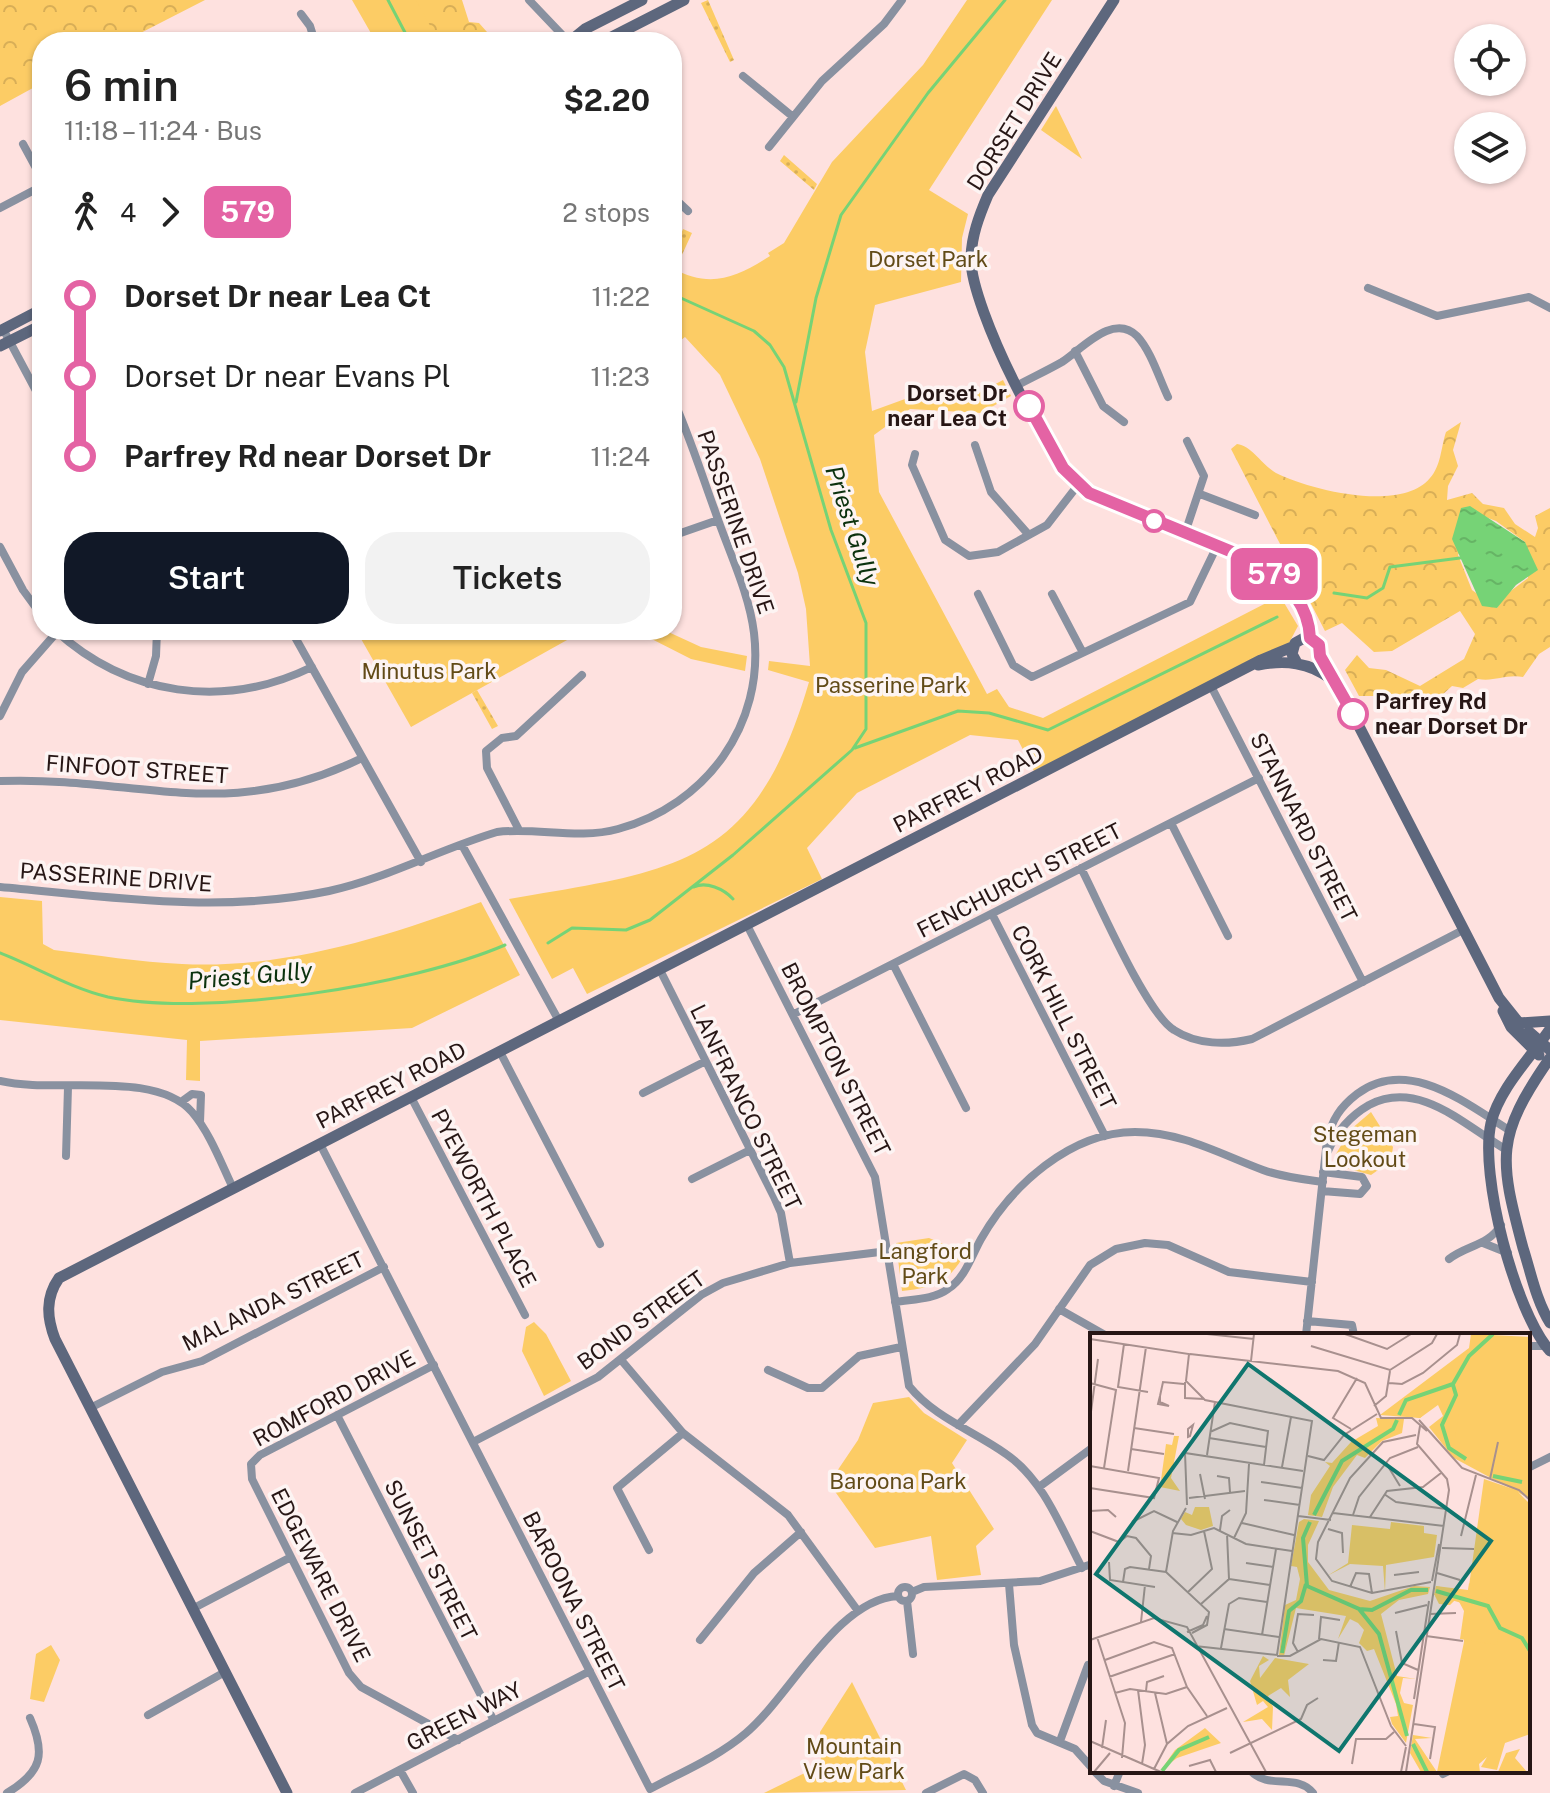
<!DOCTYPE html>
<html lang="en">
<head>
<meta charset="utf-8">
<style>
  body { margin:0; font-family:"Public Sans",sans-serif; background:#f2f2f2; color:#222; height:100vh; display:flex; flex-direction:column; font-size:30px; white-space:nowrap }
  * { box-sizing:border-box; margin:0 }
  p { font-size:26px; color:#767676 }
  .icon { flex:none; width:44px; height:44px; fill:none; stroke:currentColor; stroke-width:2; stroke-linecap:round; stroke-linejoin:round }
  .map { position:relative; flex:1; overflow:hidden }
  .sheet { position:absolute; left:32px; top:32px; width:650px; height:608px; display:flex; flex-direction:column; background:#fff; border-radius:32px; box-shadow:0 2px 6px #0004 }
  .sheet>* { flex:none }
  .badge { padding:0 16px; border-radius:12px; font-size:28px; line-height:52px }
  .fabs { position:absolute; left:1454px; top:24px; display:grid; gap:16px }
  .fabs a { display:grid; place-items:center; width:72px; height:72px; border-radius:50%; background:#fff; box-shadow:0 2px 6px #0004; font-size:40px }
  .map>.badge { position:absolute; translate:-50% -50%; box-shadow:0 0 0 4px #fff }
  .legs { display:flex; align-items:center; gap:12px; height:88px; padding:0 32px; font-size:26px }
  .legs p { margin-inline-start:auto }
  .headline { display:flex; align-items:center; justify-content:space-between; height:136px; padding:0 32px }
  h1 { font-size:44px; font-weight:600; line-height:60px }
  .action { display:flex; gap:16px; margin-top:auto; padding:16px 32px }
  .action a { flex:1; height:92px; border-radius:32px; background:#111827; color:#fff; font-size:32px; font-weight:600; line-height:92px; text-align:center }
  .action a+a { background:#f2f2f2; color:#222 }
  ul { padding:0 32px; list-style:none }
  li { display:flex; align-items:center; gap:28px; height:80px; font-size:30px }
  li i { display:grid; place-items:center; width:12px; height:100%; margin:0 10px; background:currentColor }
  li i::after { content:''; width:20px; height:20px; margin:-10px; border:6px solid; border-radius:50%; background:#fff }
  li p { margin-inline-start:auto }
  li:first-child i { background:linear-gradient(#0000 50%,currentColor 0) }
  li:last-child i { background:linear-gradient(currentColor 50%,#0000 0) }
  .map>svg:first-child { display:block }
  .grass { fill:url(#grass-dots) }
  .forest { fill:url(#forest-crowns); fill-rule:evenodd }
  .green { fill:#fccc65 }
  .water { fill:url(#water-ripples) }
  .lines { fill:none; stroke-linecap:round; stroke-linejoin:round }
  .stream { stroke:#76d376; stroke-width:3 }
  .street { stroke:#8991a0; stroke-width:8 }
  .secondary { stroke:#5d677d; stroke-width:11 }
  .line-1-casing { stroke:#fff; stroke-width:18 }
  .line-1 { stroke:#e463a4; stroke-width:12 }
  .stop-1-dot { fill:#fff; stroke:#e463a4; stroke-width:4 }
  .labels { text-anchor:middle; stroke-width:7; stroke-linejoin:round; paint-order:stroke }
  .street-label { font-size:22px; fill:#271615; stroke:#fdf4f3 }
  .park-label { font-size:22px; fill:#624b17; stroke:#fdf4f3 }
  .stop-label { font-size:22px; font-weight:bold; fill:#271615; stroke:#fdf4f3; text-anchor:end }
  .water-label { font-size:24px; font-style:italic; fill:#0c320e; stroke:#fdf4f3 }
  .inset-river { fill:none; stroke:#76d376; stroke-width:4 }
  .inset-road { fill:none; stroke:#a8908e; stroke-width:2 }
  .view { fill:#0f766e; fill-opacity:0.15; stroke:#0f766e; stroke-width:4 }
  .inset-edge { fill:none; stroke:#271615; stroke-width:4 }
</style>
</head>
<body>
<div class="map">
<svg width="1550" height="1793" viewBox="0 0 1550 1793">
  <defs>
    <pattern id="grass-dots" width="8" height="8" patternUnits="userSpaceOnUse" patternTransform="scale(2)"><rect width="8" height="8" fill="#fccc65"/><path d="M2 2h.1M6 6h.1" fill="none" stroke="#d8ae57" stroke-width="1.8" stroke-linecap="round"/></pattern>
    <pattern id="forest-crowns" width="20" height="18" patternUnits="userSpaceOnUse" patternTransform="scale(2)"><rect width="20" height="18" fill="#fccc65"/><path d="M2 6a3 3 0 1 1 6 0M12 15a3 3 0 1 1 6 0" fill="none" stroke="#d8ae57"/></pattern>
    <pattern id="water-ripples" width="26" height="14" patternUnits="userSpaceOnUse" patternTransform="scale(2)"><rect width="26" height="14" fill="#76d376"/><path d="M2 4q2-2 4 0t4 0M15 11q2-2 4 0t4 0" fill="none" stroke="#66b465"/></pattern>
  </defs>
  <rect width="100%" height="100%" fill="#fee1df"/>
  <path class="grass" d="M708,0l26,60 -4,2 -29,-59z
    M784,155l33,29 -3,6 -34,-29z
    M683,229l9,4 -17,37 -3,-13z
    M477,690l21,36 -6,3 -20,-36z"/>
  <path class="forest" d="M0,0h205l-82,42h-81v41l-42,23z
    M361,0h101l7,22 10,1 8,9 -5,10h-106z
    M1461,422l-8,28 5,16 -10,20 -1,14 25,-7 11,11 21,4 11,16 20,13 3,-9 -3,-12 15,-8v139l-11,7 -16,23c-17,-3 -29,5 -45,2l-15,9 -11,-2 -11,10h-82l-14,-26 12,-15 12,13 17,2 34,16 44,-27 11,-25 -15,-23 -68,40 -18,1 -32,-29 -17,8 -94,-182 6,-5c15,2 25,21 39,29 34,17 125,40 154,5 11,-12 11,-31 16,-46zM1480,515l16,6 29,21 3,36 -24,18 -7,12 -25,-18 -14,-35z"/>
  <path class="green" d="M352,0h64l23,42h-63z
    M967,0h85l-123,190 39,24 -6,24 -1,44 -86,23 -10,47 7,59 66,-24 37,8 28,-15 8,16 -30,17 -71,-4 -36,26 5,57 108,202 10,-5 12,18 34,11 237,-122 18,30 -9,17 -255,128 -16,-31 -48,-5 -113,58 -50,55 15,31 -235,115 -14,-26 -21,11 -43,-80c170,-29 246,-33 300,-217l-41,-12 1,-9 41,5 -4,-57 -8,-36 -38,-114 -40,-84 -35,-38 -13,10v-79c38,21 64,10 98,-12l-2,-3 16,-10 48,-81 91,-97z
    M1056,106l26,53 -41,-29z
    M356,630h229l-174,97z
    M634,630h30l37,17 46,9 -2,15 -54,-12z
    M0,897l42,4 1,43 11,6c42,5 85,12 128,14 104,5 203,-27 299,-62l39,73 -108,53 -212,13v40l-14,-1 1,-40 -187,-20z
    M1371,1112l22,35 -2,14 -20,14 -32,-9 -3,-12 14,-24z
    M929,1238l36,15c-15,29 -32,35 -63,38l-6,-48z
    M534,1322l12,12 25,47 -27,15 -22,-45 4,-24z
    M909,1397l15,16 43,27 -15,23 42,66 -18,17 5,29 -44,5 -6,-44 -56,12 -46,-65 29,-43 15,-37z
    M51,1645l9,15 -16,42 -14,-3 6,-45z
    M852,1682l54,108 -142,3 57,-28 -1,-33z"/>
  <path class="water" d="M1470,506l55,36 13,28 -22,15 -19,23 -15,-2 -30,-67 9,-31z"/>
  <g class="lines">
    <path class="stream" d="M388,0l22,42
      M796,402l20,-104 25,-83 87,-122 77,-93
      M1334,593l33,5 16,-10 7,-21 70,-9
      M855,748l103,-37 31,2 59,17 229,-113
      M694,887c12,-6 30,2 39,12
      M548,943l24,-15 54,2 24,-10 83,-65 119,-105 14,-21v-106l-35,-93 -47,-163 -14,-22 -16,-14 -82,-37
      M0,953c36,14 70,35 108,44 100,21 304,-12 397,-52"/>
    <path class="street" d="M529,0l40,42
      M301,14l9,12 5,16
      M743,76l49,40
      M23,144l19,35
      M769,147l53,-66 62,-57 18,-24
      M672,196l16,15
      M0,208l42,-22
      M1368,288l69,28 92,-19 21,11
      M3,329l39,73
      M1075,351l28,55 21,16
      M1018,385c15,-8 30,-15 44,-23 19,-12 51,-50 75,-26 14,15 22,42 31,61
      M975,445l16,47 37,42
      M915,454l-3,11 33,75 24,16 29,-4 49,-27 31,-40
      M1200,494l55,21
      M1185,533l19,-57 -17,-35
      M672,536l46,-16
      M0,547l23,43 19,26
      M978,594l35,71 19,12 158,-75 27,-56
      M1052,594l30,57
      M55,630c72,66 169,80 257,37
      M291,630l130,232
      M148,684l8,-28 1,-26
      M1212,688l151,294
      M0,716l22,-44 35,-40
      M0,781c139,-5 226,44 362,-23
      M1171,823l57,113
      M519,830l-32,-62 -1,-17 16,-13 14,-2 66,-61
      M462,845l97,176
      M1081,868c18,35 65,145 93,162 23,15 53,15 78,9l211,-109
      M0,887c110,10 220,27 329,4 59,-13 111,-42 168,-59 40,-5 81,8 121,-3 88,-24 147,-104 136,-196 -5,-41 -26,-83 -39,-122 -14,-38 -26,-77 -43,-114
      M992,914l113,222
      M747,925l128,252 34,209c26,32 65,45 97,68 38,26 55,74 76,114
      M893,964l73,144
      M660,970l114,227 7,16 9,50
      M794,1014l465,-236
      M500,1052l100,192
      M0,1081c53,13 155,-12 192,31 18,21 29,51 41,76
      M643,1093l61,-31
      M411,1097l114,218
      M181,1102l11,-8 9,1 -1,27
      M320,1144l330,645c32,-17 68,-32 96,-56 44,-37 91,-134 152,-137
      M1328,1151c9,-20 22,-35 41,-46 50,-26 95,20 136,44
      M66,1156l2,-69
      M692,1179l58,-29
      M1322,1191l38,3 7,-8 -5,-9 -39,-5
      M1483,1243l25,10
      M1449,1259c18,-14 39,-13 52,-34
      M895,1302c17,-3 38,-2 53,-13 17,-11 23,-32 33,-50 30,-53 89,-107 154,-107 47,0 85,22 128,38 19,7 39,9 60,12
      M1059,1309l46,26
      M1307,1321l45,4 2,10
      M1306,1335l21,-195c5,-20 13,-33 30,-46 51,-38 108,9 152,36
      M1528,1346h18
      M622,1361l61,72 105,82 70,96
      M434,1365l-174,90 -9,9 1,15 97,194 12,14 97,53
      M768,1370l40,18h14l37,-32 42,-9
      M90,1408l72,-36 40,-11 182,-94
      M337,1415l157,306
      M958,1425l77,-81 55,-79 26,-16 29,-6 23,2 61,27 83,10
      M473,1442l125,-65 103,-82 22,-12 67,-20 98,-12
      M1528,1468l22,-11
      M1039,1487l53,-39
      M649,1550l-32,-62 66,-55
      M1009,1584l5,61 18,80 5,8 38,16 17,19
      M898 1594a7 7 0 1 1 14 0a7 7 0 1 1-14 0Z
      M912,1592l12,-5 116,-6 52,-17
      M907,1601l6,53
      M194,1608l97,-51
      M700,1640l54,-67 47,-41
      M1528,1707v17
      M148,1715l77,-43
      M1060,1741l28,-76
      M400,1770l13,23
      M1094,1771l10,10 34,12
      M1251,1771c17,19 47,2 62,22
      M1443,1774l6,-3
      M1114,1786l6,-15
      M7,1793c35,-21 39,-39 23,-75
      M355,1793l235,-122
      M926,1793l38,-19 11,6 8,13"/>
    <path class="secondary" d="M1114,0l-126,195c-9,21 -17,42 -17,65 0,47 78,205 116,231 62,42 220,54 223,147
      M569,42l16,-13 57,-29
      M602,42l82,-42
      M0,331l42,-22
      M0,346l42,-21
      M1297,663l-5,-9 3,-11 9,-5 11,3 184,357 20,25 31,27
      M1258,665c27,-5 51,-3 73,14
      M1503,1011l8,16 28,28
      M1519,1023l31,-2
      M1550,1029c-19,28 -51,60 -59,94 -12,52 24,188 59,228
      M1550,1058c-55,79 -51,100 -27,190 8,25 13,52 27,75
      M287,1793l-232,-454c-8,-21 -10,-41 4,-61l1202,-618 31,-13"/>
  </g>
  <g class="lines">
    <defs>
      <path id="line-1" d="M1029,406l34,62 26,25 175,72c24,19 45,41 46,73l9,7 1,11 33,58"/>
    </defs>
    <use href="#line-1" class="line-1-casing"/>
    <use href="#line-1" class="line-1"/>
  </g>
  <g class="stop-1-dot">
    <circle cx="1029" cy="406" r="14"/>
    <circle cx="1154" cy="521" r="10"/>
    <circle cx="1353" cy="714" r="14"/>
  </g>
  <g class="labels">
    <g class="street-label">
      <text transform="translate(1014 121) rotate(-58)" y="8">DORSET DRIVE</text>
      <text transform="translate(736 522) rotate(71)" y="8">PASSERINE DRIVE</text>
      <text transform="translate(137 769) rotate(4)" y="8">FINFOOT STREET</text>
      <text transform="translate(968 789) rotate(-27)" y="8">PARFREY ROAD</text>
      <text transform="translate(1304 827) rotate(63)" y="8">STANNARD STREET</text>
      <text transform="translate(116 877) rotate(4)" y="8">PASSERINE DRIVE</text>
      <text transform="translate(1019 880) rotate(-27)" y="8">FENCHURCH STREET</text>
      <text transform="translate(1064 1017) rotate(63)" y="8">CORK HILL STREET</text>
      <text transform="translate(836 1059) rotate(63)" y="8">BROMPTON STREET</text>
      <text transform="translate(391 1085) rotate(-27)" y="8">PARFREY ROAD</text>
      <text transform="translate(746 1107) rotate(64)" y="8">LANFRANCO STREET</text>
      <text transform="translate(484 1198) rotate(62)" y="8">PYEWORTH PLACE</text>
      <text transform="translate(273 1301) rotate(-26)" y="8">MALANDA STREET</text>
      <text transform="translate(641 1320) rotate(-36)" y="8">BOND STREET</text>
      <text transform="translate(334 1398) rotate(-28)" y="8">ROMFORD DRIVE</text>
      <text transform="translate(431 1560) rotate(63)" y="8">SUNSET STREET</text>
      <text transform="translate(321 1575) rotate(63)" y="8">EDGEWARE DRIVE</text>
      <text transform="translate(574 1601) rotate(63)" y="8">BAROONA STREET</text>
      <text transform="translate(464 1716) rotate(-27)" y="8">GREEN WAY</text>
    </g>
    <g class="park-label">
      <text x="928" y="267">Dorset Park</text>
      <text x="429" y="679">Minutus Park</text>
      <text x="891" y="693">Passerine Park</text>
      <text x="1365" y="1142">Stegeman<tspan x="1365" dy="25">Lookout</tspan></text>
      <text x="925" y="1259">Langford<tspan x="925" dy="25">Park</tspan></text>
      <text x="898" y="1489">Baroona Park</text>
      <text x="854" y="1754">Mountain<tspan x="854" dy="25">View Park</tspan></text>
    </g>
    <g class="stop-label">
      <text x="1007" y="401">Dorset Dr<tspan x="1007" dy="25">near Lea Ct</tspan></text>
      <text x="1375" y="709" text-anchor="start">Parfrey Rd<tspan x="1375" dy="25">near Dorset Dr</tspan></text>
    </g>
    <g class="water-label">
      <text transform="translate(852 526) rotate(72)" y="8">Priest Gully</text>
      <text transform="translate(250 976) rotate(-5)" y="8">Priest Gully</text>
    </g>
  </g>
  <g transform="translate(1090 1333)">
    <rect width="440" height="440" fill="#fee1df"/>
    <path d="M376,24l-10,92 -4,7 -23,-29 14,-11 -5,-11 -18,13 -15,-3zM394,146l32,11 14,14v230l-25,9 -8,27 -16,-3 6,-10 -8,7 1,8h-43l27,-130v-31l-7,-13 -7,7 -11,-1 -4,-8 1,-10 32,7zM173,323l6,4 -10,6 1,12 15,-20 34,6 -21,16 2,17 -9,-9 -13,8 5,11 -1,23 -10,-11 -19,3 25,-15 -5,-6 -6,4 -7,-24zM430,416l-5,9 12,14h-29l8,-19z" fill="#fccc65"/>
    <path d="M381,1l59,3v162l-78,-42 8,-50 -23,-4 -17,15 -40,-3 89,-67zM286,85l28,1 -2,14 -20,8 -17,17 -8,-3 -24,32 -11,30 -14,-2 3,-20 19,-29 -5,-4 7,1 19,-21 27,-16zM84,103h5l-8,42 9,13 -20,-4 6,-43 6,1zM105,174h14l4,19 -12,4 -15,-5 -5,-6 4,-7 7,3zM214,186l15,2 -11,24v17l21,28 41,11 44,-15 16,1 -2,7 -29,6 -18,14 16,62 19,3 -13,-1 -3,15 4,10 9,2 -7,38 -14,-19 -2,-7 8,-1 -2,-12 -22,-55 -7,2 -8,-8 5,-13 -6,-7 -8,-4 -12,20 8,-23 -50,-8 -12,48 -5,-1 6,-50 11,-5 4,-21 -3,-12 -6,-1 8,-44zM301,189l33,4v7l13,2 -3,22 -48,8 -1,27 -2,-26 -33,-2 -23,12 21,-13 4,-38 38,4zM379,250l25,22 6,16 -3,24 -37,-6 5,-35 -31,-9 2,-9 32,4zM115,395l16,15 -44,15 -16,12 14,-20zM323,402l19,3 -17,1 22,33h-16l-11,-19z" fill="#fccc65"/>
    <path class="inset-river" d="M363,52l3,10 -14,30 7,23 17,11M309,82l7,-15 47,-16 16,-28 24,-22M403,143l29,6M224,182l28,-54 51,-32 4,-9M220,189l-7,16 4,48 52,23 20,25 28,102M346,258l52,15 12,22 22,10 8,13M269,276l13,1 39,-20h17M192,320l7,-42 12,-10 5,-17M323,411l14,28M72,438l17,-21 30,-13"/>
    <path class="inset-road" d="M117,1l47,5M255,1l42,15 24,-15M0,6l99,15 -3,27 19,19 107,21 -35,234 -82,-9M34,11l-6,43 30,5M221,13l79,24 42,-27 5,-9M100,21l148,17 27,12 16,35h31l15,13M161,28l3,-27M95,49v16l19,1M0,50l26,7 -12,78M299,50l13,1 21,-11 34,-28 3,-11M70,63v6l9,4 -11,-2zM70,63l3,-14 21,2M284,73l12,-10 4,-25M0,86l8,-60M329,87l43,48 57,22 11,10M103,92l-3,11 -2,1v-8zM44,95l40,6M261,96l-18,-11 24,-40M120,99l20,-9 38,8 -4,34M326,102l-33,7 -33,36 -32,64 -2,17 16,22 40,12 59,-11M119,105l57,9M41,116l33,5M117,122l8,-53M218,123l16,4 20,-25 33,-21M296,130l14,23M0,133l69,12 -5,20 -64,-10M192,134l9,-50M38,138l18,-124M110,141l5,25M127,143l12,2 1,14M400,146l8,-37M171,149l41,6M294,161l12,8 50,7M99,165l56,-7M174,167l36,5M97,172l-2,-52 118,18M0,178l18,-1 8,7M243,180l111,13M263,182l6,-18 31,-39 28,-11M208,183l33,4M280,184l17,-26 36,-4 18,-14M42,189l22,-11 23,11M152,190l52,12M238,196l14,4 1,20M130,197l2,-14 8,-6M0,198l29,11 8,-6 9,2 15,18 -2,13M82,200l19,2 23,-7 32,16 46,7M371,203l15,-61M144,205l12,-25 3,-49M352,215l32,1M19,229l1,18 45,7M156,230l27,4M76,239l7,-41 13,-23M347,240l23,7M304,242l25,-3M139,246l41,6M342,248l7,-37M33,249l2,-13 5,-2 36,5 43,40 -2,13 -15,8M260,254l6,-14 13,1 3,19M98,259l24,-23 -8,-38M111,271l28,-25 -2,-45M305,280l32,-8M340,281l26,-1M51,289l4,-37M134,296l55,8M306,298l6,32 16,7M97,299l16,-7 4,-9M172,302l14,-86M336,303l37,5M7,304l28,86 -3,35M229,306l2,-22 19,3M0,307l64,-22 33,9 79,145M131,315l8,-44 10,-6 28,4M208,319l-5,-9 5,-29 16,1M187,323h13l31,-17 39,8 31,79 15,20M15,327l49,-18 18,6 15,39 20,29M233,327l13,1 3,-19M19,344l66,-23M48,357l7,55 -3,19M56,358l1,-9 17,-6M25,360l15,-4 36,5 21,-7M65,360l12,51M324,366l15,-98M324,391l21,3 -5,32M0,408l71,31M12,415l4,-28M140,420l71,-34 6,-14 11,-7M262,431l4,-25h30l8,-7M99,433l21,-6 6,12M64,436l13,-25 21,-18 39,-18M4,439l16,-19M311,439l5,-25M316,439l43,-282 -2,-11 -30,-35 3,-18"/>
    <path class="view" d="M158,31l243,177 -152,210 -243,-177z"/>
    <rect width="440" height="440" class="inset-edge"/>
  </g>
</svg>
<div class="fabs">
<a><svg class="icon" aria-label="locate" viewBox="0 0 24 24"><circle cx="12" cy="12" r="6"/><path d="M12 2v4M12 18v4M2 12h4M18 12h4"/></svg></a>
<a><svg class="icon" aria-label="layers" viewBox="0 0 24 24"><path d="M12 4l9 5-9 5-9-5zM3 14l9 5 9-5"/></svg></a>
</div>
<b class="badge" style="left:1274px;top:574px;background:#e463a4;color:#fff">579</b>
<section class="sheet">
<div class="headline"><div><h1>6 min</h1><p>11:18 – 11:24 · Bus</p></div><b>$2.20</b></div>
<div class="legs"><svg class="icon" aria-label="walk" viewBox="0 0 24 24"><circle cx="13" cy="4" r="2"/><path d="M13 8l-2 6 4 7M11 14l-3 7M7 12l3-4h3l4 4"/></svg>4<svg class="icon" aria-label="forward" viewBox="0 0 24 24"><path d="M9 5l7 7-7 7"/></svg><b class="badge" style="background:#e463a4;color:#fff">579</b><p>2 stops</p></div>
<ul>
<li><i style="color:#e463a4"></i><b>Dorset Dr near Lea Ct</b><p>11:22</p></li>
<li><i style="color:#e463a4"></i><span>Dorset Dr near Evans Pl</span><p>11:23</p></li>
<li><i style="color:#e463a4"></i><b>Parfrey Rd near Dorset Dr</b><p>11:24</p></li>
</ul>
<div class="action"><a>Start</a><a>Tickets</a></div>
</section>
</div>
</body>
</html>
